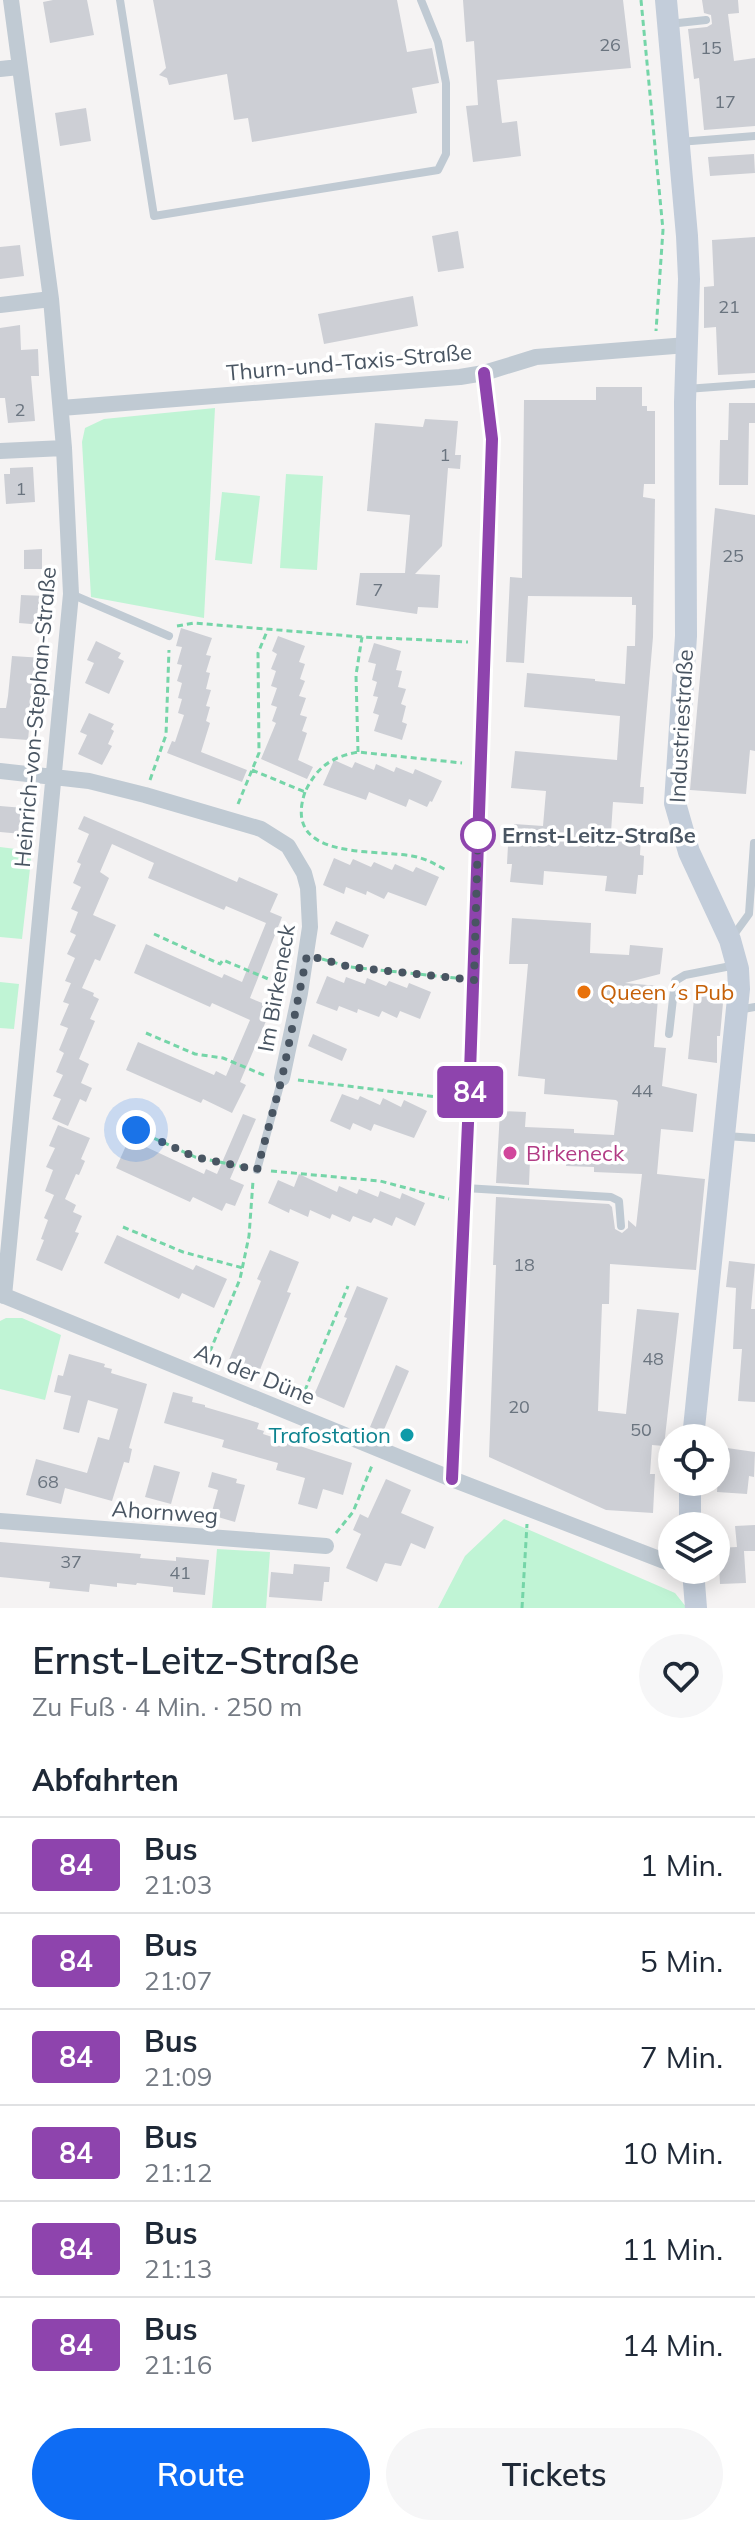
<!DOCTYPE html>
<html lang="de">
<head>
<meta charset="utf-8">
<style>
  body { margin:0; font-family:Mulish,sans-serif; background:#f6f6f7; color:#1f2937; height:100vh; display:flex; flex-direction:column; font-size:30px; white-space:nowrap }
  * { box-sizing:border-box; margin:0 }
  p { font-size:26px; color:#747a83 }
  .icon { flex:none; width:44px; height:44px; fill:none; stroke:currentColor; stroke-width:2; stroke-linecap:round; stroke-linejoin:round }
  .map { position:relative; height:1608px; overflow:hidden }
  .panel { display:flex; flex-direction:column; background:#fff; flex:1 }
  .panel>* { flex:none }
  .badge { padding:0 16px; border-radius:6px; font-size:28px; line-height:52px }
  .buttons { position:absolute; left:658px; top:1424px; display:grid; gap:16px }
  .buttons a { display:grid; place-items:center; width:72px; height:72px; border-radius:50%; background:#fff; box-shadow:0 4px 20px #0003; font-size:40px }
  .you { position:absolute; width:40px; height:40px; margin:-20px; border:6px solid #fff; border-radius:50%; background:#1a73e8; box-shadow:0 0 0 12px #1a73e833 }
  .map>.badge { position:absolute; translate:-50% -50%; box-shadow:0 0 0 4px #fff }
  h2 { padding:0 32px; font-size:30px; line-height:72px }
  .round { display:grid; place-items:center; flex:none; width:84px; height:84px; border-radius:42px; background:#f6f6f7 }
  .head { display:flex; align-items:center; justify-content:space-between; height:136px; padding:0 32px }
  h1 { font-size:38px; font-weight:600; line-height:60px }
  .primary-button { display:flex; gap:16px; margin-top:auto; padding:16px 32px }
  .primary-button a { flex:1; height:92px; border-radius:48px; background:#0e6cf4; color:#fff; font-size:32px; font-weight:600; line-height:92px; text-align:center }
  .primary-button a+a { background:#f6f6f7; color:#1f2937 }
  ul { padding:0; list-style:none }
  li { display:flex; align-items:center; gap:24px; height:96px; padding:0 32px; border-top:2px solid #e0e1e3 }
  li div { flex:1 }
  li b { display:block; font-size:30px }
  li em { font-style:normal }
  li .badge { min-width:88px; font-weight:700; text-align:center }
  .map>svg:first-child { display:block }
  .green { fill:#c0f4d5 }
  .building { fill:#cdcfd5 }
  .lines { fill:none; stroke-linecap:round; stroke-linejoin:round }
  .path { stroke:#75d5a8; stroke-width:3; stroke-dasharray:6 4; stroke-linecap:butt }
  .lane { stroke:#c0cad3; stroke-width:8 }
  .street { stroke:#c0cad3; stroke-width:16 }
  .secondary { stroke:#c3cdda; stroke-width:22 }
  .line-casing { stroke:#fff; stroke-width:18 }
  .line { stroke:#8e44ad; stroke-width:12 }
  .walk { stroke:#495562; stroke-width:8; stroke-dasharray:0 14.4 }
  .stop-dot { fill:#fff; stroke:#8e44ad; stroke-width:4 }
  .food-dot { fill:#e8710a; stroke:#fff; stroke-width:3 }
  .hotel-dot { fill:#d1479c; stroke:#fff; stroke-width:3 }
  .culture-dot { fill:#0f9aa8; stroke:#fff; stroke-width:3 }
  .labels { text-anchor:middle; stroke-width:7; stroke-linejoin:round; paint-order:stroke }
  .number-label { font-size:18px; fill:#6a747f }
  .street-label { font-size:22px; fill:#495562; stroke:#fff }
  .stop-label { font-size:22px; font-weight:bold; fill:#495562; stroke:#fff; text-anchor:start }
  .food-label { font-size:22px; fill:#c56008; stroke:#fff; text-anchor:start }
  .hotel-label { font-size:22px; fill:#b23c85; stroke:#fff; text-anchor:start }
  .culture-label { font-size:22px; fill:#0d838f; stroke:#fff; text-anchor:end }
</style>
</head>
<body>
<div class="map">
<svg width="755" height="1608" viewBox="0 0 755 1608">
  <rect width="100%" height="100%" fill="#f5f3f3"/>
  <path class="green" d="M215,408l-11,210 -113,-21 -9,-155 3,-14 19,-9z
    M286,474l37,2 -6,94 -37,-2z
    M222,492l38,4 -8,68 -37,-4z
    M0,847l32,4 -10,88 -22,-2z
    M0,982l19,2 -5,45 -14,-1z
    M6,1318h16l39,17 -16,65 -45,-11v-68z
    M504,1519l171,74 12,15h-249l27,-52z
    M217,1549l53,3 -4,56h-54z"/>
  <path class="building" d="M53,0h34l7,35 -44,8 -7,-41z
    M153,0h244l10,52 25,-4 7,35 -27,5 5,25 -165,29 -4,-24 -14,2 -7,-46 -58,11 -2,-7 -8,-3 7,-7z
    M463,0h160l8,68 -134,12 5,43 15,-2 4,35 -48,6 -7,-56 12,-1 -4,-64 -8,1z
    M702,0h36l1,13 -11,1 6,47 21,-3v68l-51,4 -5,-52 -5,1 -6,-50 19,-2 5,-3 -1,-9 -7,-2z
    M86,108l5,33 -31,5 -5,-33z
    M754,154l1,19 -45,3 -2,-19z
    M458,231l6,37 -26,4 -6,-36z
    M755,237v136l-37,2 -2,-48 -12,1v-41l10,-1 -2,-46z
    M20,245l4,31 -24,3v-32z
    M413,296l5,30 -94,18 -6,-30z
    M20,325l1,25 17,-1 1,27h-8l4,45 -27,2 -3,-25h-5v-70z
    M596,387h46v19h5v5h8v73h-11l-1,13 12,2 -2,138 -13,150h4l-1,17 -30,-2 -2,30 30,2 -1,21 4,1 -1,19h-5l-2,19 -31,-3 2,-15 -63,-5 -1,14 -33,-3 2,-18h-5l1,-19h5l1,-21 29,2 3,-35 -35,-3 4,-37 102,9 3,-44 -96,-9 3,-34 68,6v2l30,3 2,-38h8l1,-41h-4v-8l-104,-1 -4,67 -18,-1 4,-85 12,1 2,-178h72z
    M729,403h26v20h-6l-1,62h-29l1,-45h8z
    M425,419l33,2 -3,34h6l-1,14 -12,-1 -6,78 -27,28 25,1 -2,33 -20,-1 -1,7 -61,-9 4,-32h45l5,-58 -43,-4 8,-88 48,4z
    M33,467l2,35 -29,2 -2,-30h6v-6z
    M715,508l40,7v236l-5,-1 -4,44 -56,-4z
    M42,549v20h-18v-19z
    M21,595l24,1 -2,29 -24,-2z
    M181,628l31,10 -6,17 5,1 -5,16 4,1 -4,16 5,1 -5,16 4,1 -4,14 4,2 -9,29 46,18 -5,12 -75,-29 5,-12 3,1 9,-27 -6,-2 4,-14 -4,-1 4,-15 -5,-2 5,-16 -5,-1 5,-17 -6,-1z
    M278,636l27,10 -6,16 6,2 -5,15 5,2 -6,15 7,2 -6,17 7,2 -5,14 5,2 -9,27 15,7 -6,12 -46,-20 15,-36 -4,-2 5,-14 -6,-2 6,-17 -6,-2 5,-15 -5,-2 6,-15 -5,-3z
    M96,641l25,12 -3,5 6,3 -15,33 -24,-11 9,-20 -7,-3z
    M374,643l27,8 -5,19 6,1 -4,16 8,2 -5,15 5,2 -4,16 5,2 -5,16 -28,-9 5,-16 -6,-2 5,-16 -5,-1 4,-14 -5,-2 4,-16 -8,-2z
    M12,656l32,2 -3,41 -9,-1 -4,42 -28,-2v-30h6l2,-12z
    M89,713l25,11 -3,5 3,2 -6,13 4,2 -10,19 -24,-11 9,-19 -7,-3z
    M334,760l18,8 3,-6 19,8 2,-6 18,8 2,-5 17,7 2,-5 27,12 -10,21 -2,-1 -3,6 -18,-8 -3,8 -37,-15 -3,8 -43,-15z
    M0,806l24,2 -2,26 -22,-2z
    M84,816l153,66 2,-5 39,17 -8,18 12,5 -32,81 22,9 -32,75 6,3 -14,28 -29,-14 -2,4 -75,-33 12,-28 76,33 2,-4 10,5 24,-56 -38,-17 -2,4 -76,-34 12,-29 76,34 2,-4 18,8 24,-59 -40,-17 -2,4 -76,-32 6,-15 -42,-19 -12,28 9,6 -16,37 23,10 -16,36 -5,-2 -13,29 12,5 -1,3 6,3 -9,20 5,2 -16,38 10,5 -8,19 11,5 -6,14 -6,-3 -12,27 -16,-7 9,-20 -8,-3 10,-21 -7,-3 8,-19 -5,-3 9,-22 -8,-3 9,-21 -6,-2 8,-19 5,2 -11,-4 10,-23 -8,-4 9,-19 -6,-3 8,-20 -7,-3 10,-22 -8,-4 8,-19 -4,-2 12,-28 -11,-5z
    M334,858l16,7 3,-6 18,8 3,-5 18,8 3,-6 18,8 3,-5 23,10 -13,29 -38,-14 -4,7 -17,-8 -1,4 -20,-8 -2,7 -21,-9z
    M512,918l79,5 -1,30 39,2 1,-10 33,3 -3,26 -35,9 34,3 -5,61 12,1 -4,38 35,8 -4,38 -32,-3 -4,45 48,5 -9,91 -86,-6 -1,40h-7l-4,107 28,3 11,-105 42,4 -15,133 -12,-1 -2,29h5l-2,39 -47,-3 -117,-53 7,-192h-3l3,-68 113,7 3,3 3,22 7,4 6,-5v-8l8,7 6,-53 -48,-2v-5l-28,-1v-5l-36,-1 -1,25 -33,-2 4,-72 26,1 -1,15 49,2v4l40,2 4,-33 -2,-2 -72,-6 1,-15 -27,-3 10,-112h-19z
    M336,921l33,14 -6,13 -33,-14z
    M327,976l17,7 2,-6 19,7 2,-6 19,8 3,-5 18,7 2,-5 22,9 -11,27 -20,-8 -3,7 -15,-7 -3,6 -21,-8 -1,4 -18,-7 -2,5 -21,-8z
    M695,989l29,3 -4,44h-3v27l-29,-4z
    M313,1034l34,15 -5,12 -34,-15z
    M342,1094l16,6 2,-4 20,9 3,-7 18,9 3,-7 23,11 -13,27 -40,-14 -3,7 -18,-8 -3,7 -20,-9z
    M243,1114l13,5 -26,60 14,6 -9,21 -9,-3 -4,8 -29,-14 -3,5 -74,-34 13,-29 75,35 2,-5 11,5z
    M58,1125l32,13 -9,21 4,2 -6,14 -3,-1 -11,25 11,6 -3,7 9,4 -7,16 4,1 -17,38 -26,-11 8,-20 -3,-1 7,-19 -4,-2 10,-23 -9,-4 8,-21 -7,-3 9,-19 -6,-2z
    M299,1174l38,18 2,-6 18,8 2,-5 19,8 2,-6 20,8 2,-6 23,10 -10,23 -19,-9 -4,9 -18,-8 -3,5 -18,-7 -3,6 -18,-8 -2,5 -20,-9 -2,7 -18,-8 -1,4 -21,-10 10,-23 16,7z
    M117,1235l76,35 3,-5 31,14 -13,29 -32,-15 -3,6 -75,-36z
    M270,1250l29,12 -12,30 4,1 -32,79 -30,-12 32,-79 -4,-2z
    M729,1261l26,3 -4,45h4v93l-17,-1 4,-52h-9l3,-61 -10,-1z
    M357,1286l31,12 -44,110 -30,-13 33,-77 -3,-1z
    M69,1354l36,10 -1,3 8,2 -1,4 36,11 -18,64 3,1 -3,14 -5,-1 -12,39 -47,-13 -4,16 -35,-9 10,-36 51,14 11,-36 11,3 9,-31 -30,-9 -9,33 -16,-4 8,-33 -17,-4 4,-17 5,1z
    M396,1365l13,6 -26,61 -13,-5z
    M173,1392l20,5 -1,5 13,3v2l54,16 -2,6 7,2 -1,3 89,29 -9,32 -20,-6 -6,20 -19,-5 7,-26 -29,-8 2,-7 -56,-16 2,-7 -60,-17z
    M720,1447l35,5 -1,25 -5,-1 -2,18 -30,-2z
    M154,1465l26,7 -9,32 -26,-7z
    M212,1472l25,7 -1,4 9,2 -10,37 -24,-7 7,-25 -10,-3z
    M386,1479l25,11 -10,23 33,14 -9,22 -14,-6 -10,23 -16,-3 -8,19 -31,-14 15,-34 -8,-4 7,-16 8,4z
    M755,1525v26h-11l2,32 -26,1 -2,-36 19,-1 -2,-21z
    M0,1542l141,12 -1,4 36,3v-4l33,3 -4,35 -32,-3v-5l-36,-4 -1,2 -19,-2v4l-27,-3 -1,8 -40,-4 1,-6 -50,-5z
    M294,1564l36,3 -1,15h-5l-2,19 -53,-4 2,-25 22,2z"/>
  <g class="lines">
    <path class="path" d="M641,0l22,230 -7,101
      M177,626l17,-3 168,14 106,5
      M358,752l-2,-77 6,-38
      M252,770l53,22c12,-25 26,-35 53,-40l104,11
      M150,780l16,-45 3,-85
      M305,792c-23,68 66,57 107,64 13,2 23,8 34,14
      M238,804l21,-51 -1,-100 10,-24
      M154,934l66,30 3,-4 62,26
      M322,959l28,8 106,11
      M146,1033l49,21 28,4 43,18
      M298,1080l155,19
      M136,1130l59,27 49,10
      M271,1171l109,10 69,18
      M123,1227l60,25 60,16
      M206,1361l34,-82 9,-43 4,-55
      M301,1400l47,-114
      M336,1533l17,-21 20,-49
      M522,1608l5,-84"/>
    <path class="lane" d="M120,0l34,216 284,-46 8,-16v-71l-8,-41 -17,-42
      M669,24l37,-4
      M679,142l76,-6
      M686,389l69,-5
      M71,594l98,42
      M733,936l16,-22 5,-71
      M738,1010l17,-3
      M669,1034l6,-53 10,-6 51,-10
      M726,1136l29,2
      M257,1170l25,-92
      M465,1188l146,9 8,4 2,25"/>
    <path class="street" d="M0,69l19,-2
      M0,305l51,-6
      M61,408l399,-31 24,-4 52,-16 151,-12
      M0,451l64,-3
      M0,771l89,10 56,14 116,34 27,17 16,27 4,15 2,39 -10,66 -18,85
      M0,1294l452,185 220,85
      M4,1296l67,-702 -7,-146 -13,-149 -40,-299
      M452,1479l17,-378 23,-662 -8,-66
      M0,1521l326,25"/>
    <path class="secondary" d="M666,0l21,236 2,43 -4,123 1,234 -11,167 14,49 41,88 8,29 1,20 -46,449
      M690,1482v44
      M693,1570l3,38"/>
  </g>
  <g class="lines">
    <defs>
      <path id="line" d="M452,1479l17,-378 21,-604 2,-58 -8,-66"/>
    </defs>
    <use href="#line" class="line-casing"/>
    <use href="#line" class="line"/>
    <path class="walk" d="M136,1130l59,27 62,13 25,-92 25,-123 43,12 124,13 4,-145"/>
  </g>
  <circle class="stop-dot" cx="478" cy="835" r="16"/>
  <circle class="food-dot" cx="584" cy="992" r="8"/>
  <circle class="hotel-dot" cx="510" cy="1153" r="8"/>
  <circle class="culture-dot" cx="407" cy="1435" r="8"/>
  <g class="labels">
    <g class="number-label">
      <text x="610" y="51">26</text>
      <text x="711" y="54">15</text>
      <text x="725" y="108">17</text>
      <text x="729" y="313">21</text>
      <text x="20" y="416">2</text>
      <text x="445" y="461">1</text>
      <text x="21" y="495">1</text>
      <text x="733" y="562">25</text>
      <text x="378" y="596">7</text>
      <text x="642" y="1097">44</text>
      <text x="524" y="1271">18</text>
      <text x="653" y="1365">48</text>
      <text x="519" y="1413">20</text>
      <text x="641" y="1436">50</text>
      <text x="48" y="1488">68</text>
      <text x="71" y="1568">37</text>
      <text x="180" y="1579">41</text>
    </g>
    <g class="street-label">
      <text transform="translate(349 362) rotate(-5)" y="8">Thurn-und-Taxis-Straße</text>
      <text transform="translate(35 717) rotate(-85)" y="8">Heinrich-von-Stephan-Straße</text>
      <text transform="translate(681 726) rotate(-87)" y="8">Industriestraße</text>
      <text transform="translate(276 988) rotate(-80)" y="8">Im Birkeneck</text>
      <text transform="translate(255 1374) rotate(22)" y="8">An der Düne</text>
      <text transform="translate(165 1512) rotate(4)" y="8">Ahornweg</text>
    </g>
    <g class="stop-label">
      <text x="502" y="843">Ernst-Leitz-Straße</text>
    </g>
    <g class="food-label">
      <text x="600" y="1000">Queen´s Pub</text>
    </g>
    <g class="hotel-label">
      <text x="526" y="1161">Birkeneck</text>
    </g>
    <g class="culture-label">
      <text x="391" y="1443">Trafostation</text>
    </g>
  </g>
</svg>
<div class="buttons">
<a><svg class="icon" aria-label="locate" viewBox="0 0 24 24"><circle cx="12" cy="12" r="6"/><path d="M12 2v4M12 18v4M2 12h4M18 12h4"/></svg></a>
<a><svg class="icon" aria-label="layers" viewBox="0 0 24 24"><path d="M12 4l9 5-9 5-9-5zM3 14l9 5 9-5"/></svg></a>
</div>
<div class="you" style="left:136px;top:1130px"></div>
<b class="badge" style="left:470px;top:1092px;background:#8e44ad;color:#fff">84</b>
</div>
<section class="panel">
<div class="head"><div><h1>Ernst-Leitz-Straße</h1><p>Zu Fuß · 4 Min. · 250 m</p></div><a class="round"><svg class="icon" aria-label="heart" viewBox="0 0 24 24"><path d="M12 20l-8-8c-3-5 5-10 8-4 3-6 11-1 8 4z"/></svg></a></div>
<h2>Abfahrten</h2>
<ul>
<li><span class="badge" style="background:#8e44ad;color:#fff">84</span><div><b>Bus</b><p>21:03</p></div><em>1 Min.</em></li>
<li><span class="badge" style="background:#8e44ad;color:#fff">84</span><div><b>Bus</b><p>21:07</p></div><em>5 Min.</em></li>
<li><span class="badge" style="background:#8e44ad;color:#fff">84</span><div><b>Bus</b><p>21:09</p></div><em>7 Min.</em></li>
<li><span class="badge" style="background:#8e44ad;color:#fff">84</span><div><b>Bus</b><p>21:12</p></div><em>10 Min.</em></li>
<li><span class="badge" style="background:#8e44ad;color:#fff">84</span><div><b>Bus</b><p>21:13</p></div><em>11 Min.</em></li>
<li><span class="badge" style="background:#8e44ad;color:#fff">84</span><div><b>Bus</b><p>21:16</p></div><em>14 Min.</em></li>
</ul>
<div class="primary-button"><a>Route</a><a>Tickets</a></div>
</section>
</body>
</html>
